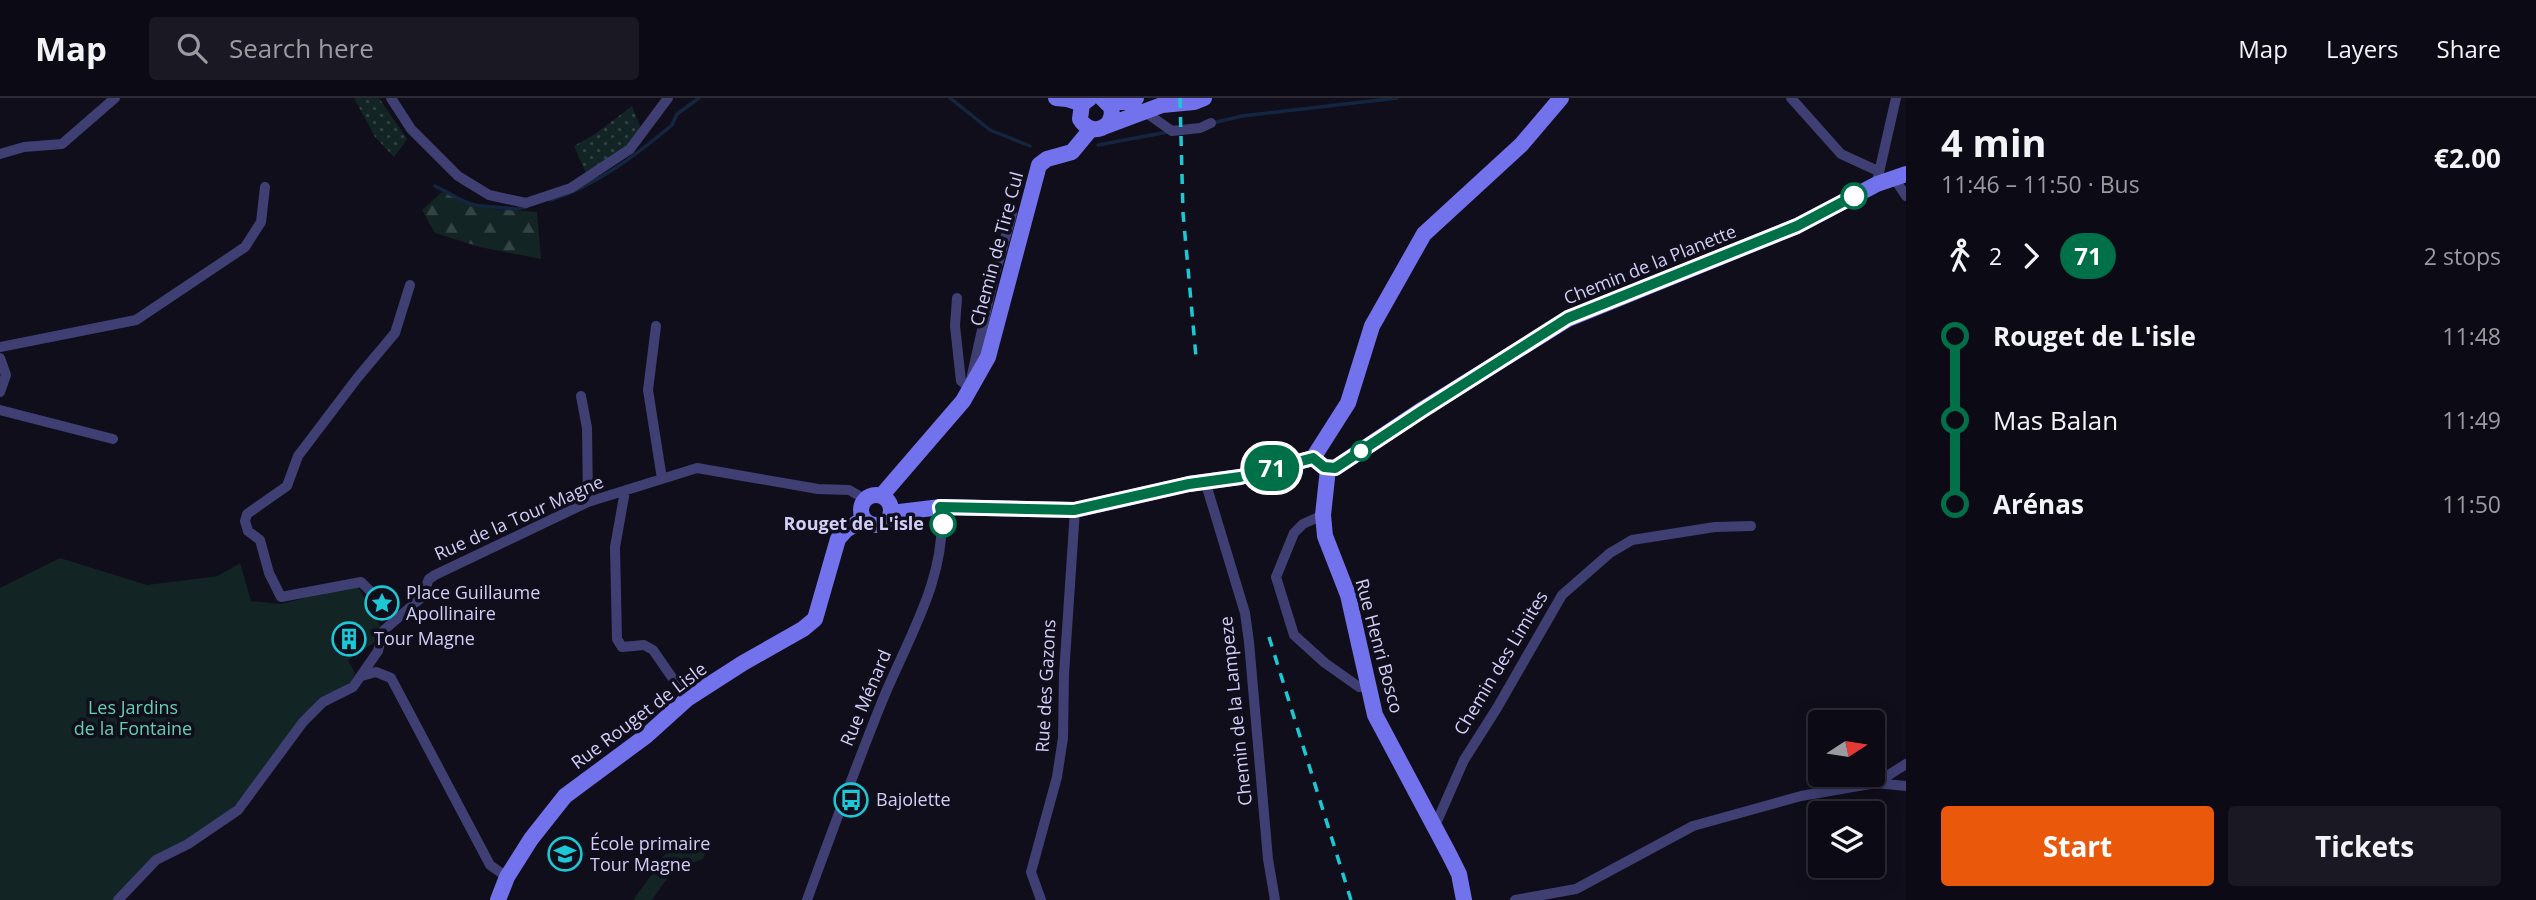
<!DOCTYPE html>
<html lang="en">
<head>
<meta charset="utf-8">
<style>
  body { margin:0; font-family:"Open Sans",sans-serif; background:#1a1822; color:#f1f3f6; height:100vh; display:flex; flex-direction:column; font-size:26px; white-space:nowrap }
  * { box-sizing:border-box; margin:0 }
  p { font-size:23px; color:#9a9aa0 }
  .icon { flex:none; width:38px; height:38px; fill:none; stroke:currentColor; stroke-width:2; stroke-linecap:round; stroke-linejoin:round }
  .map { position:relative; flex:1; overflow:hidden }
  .sheet { display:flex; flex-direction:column; background:#0c0a14; width:630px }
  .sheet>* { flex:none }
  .badge { padding:0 14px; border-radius:23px; font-size:24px; line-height:46px }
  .needle { width:46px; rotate:78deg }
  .tools { position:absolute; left:1808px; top:612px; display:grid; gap:14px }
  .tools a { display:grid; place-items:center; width:77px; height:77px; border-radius:7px; background:#0c0a14; box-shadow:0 4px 18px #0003,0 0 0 2px #2c2b34; font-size:35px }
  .map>.badge { position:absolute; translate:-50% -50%; box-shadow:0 0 0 4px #fff }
  .legs { display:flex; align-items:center; gap:10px; height:77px; padding:0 35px; font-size:23px }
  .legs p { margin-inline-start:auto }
  .headline { display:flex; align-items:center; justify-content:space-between; height:119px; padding:0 35px }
  h1 { font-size:38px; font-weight:700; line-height:52px }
  .action { display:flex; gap:14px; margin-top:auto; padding:14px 35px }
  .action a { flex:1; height:80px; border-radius:7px; background:#ea580c; color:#fff; font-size:28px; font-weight:700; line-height:80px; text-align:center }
  .action a+a { background:#1a1822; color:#f1f3f6 }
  ul { padding:0 35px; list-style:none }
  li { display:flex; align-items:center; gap:24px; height:84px; font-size:26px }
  li i { display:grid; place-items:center; width:10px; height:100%; margin:0 9px; background:currentColor }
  li i::after { content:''; width:18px; height:18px; margin:-9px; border:5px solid; border-radius:50%; background:#0c0a14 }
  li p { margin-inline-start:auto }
  li:first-child i { background:linear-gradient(#0000 50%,currentColor 0) }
  li:last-child i { background:linear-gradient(currentColor 50%,#0000 0) }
  header { display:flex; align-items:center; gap:42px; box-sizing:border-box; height:98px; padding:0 35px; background:#0c0a14; border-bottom:2px solid #2c2b34 }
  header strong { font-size:33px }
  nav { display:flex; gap:38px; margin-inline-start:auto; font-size:24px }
  .search { width:490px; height:63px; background:#1a1822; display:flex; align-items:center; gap:18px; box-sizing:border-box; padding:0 24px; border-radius:7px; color:#9a9aa0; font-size:26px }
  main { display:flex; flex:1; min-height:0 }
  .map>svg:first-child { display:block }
  .grass { fill:url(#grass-dots) }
  .forest { fill:url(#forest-firs) }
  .green { fill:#122423 }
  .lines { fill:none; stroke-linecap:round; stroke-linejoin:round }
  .stream { stroke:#14263f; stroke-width:3.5 }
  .street { stroke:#3f3f74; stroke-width:10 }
  .secondary { stroke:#7272ec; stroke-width:16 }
  .rail { stroke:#1dc8d6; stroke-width:3.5; stroke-dasharray:10 9; stroke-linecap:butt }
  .secondary-bridge { stroke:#7272ec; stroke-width:16 }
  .line-1-casing { stroke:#fff; stroke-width:16 }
  .line-1 { stroke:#007049; stroke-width:10 }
  .stop-1-dot { fill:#fff; stroke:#007049; stroke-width:3.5 }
  .labels { text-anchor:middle; stroke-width:7; stroke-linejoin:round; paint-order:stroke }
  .street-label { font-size:18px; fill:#d2cef8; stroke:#100e1b }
  .stop-label { font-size:18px; font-weight:bold; fill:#d2cef8; stroke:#100e1b; text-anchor:end }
  .poi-label { font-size:18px; fill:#d2cef8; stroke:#100e1b; text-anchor:start }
  .park-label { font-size:18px; fill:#65ceb1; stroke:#100e1b }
</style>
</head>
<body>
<header>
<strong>Map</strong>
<div class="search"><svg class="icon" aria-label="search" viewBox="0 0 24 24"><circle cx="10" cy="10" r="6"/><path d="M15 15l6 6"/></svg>Search here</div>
<nav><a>Map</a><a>Layers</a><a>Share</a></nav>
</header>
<main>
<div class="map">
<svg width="1906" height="802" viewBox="0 0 1906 802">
  <defs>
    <pattern id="grass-dots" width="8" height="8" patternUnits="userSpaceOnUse" patternTransform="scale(1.75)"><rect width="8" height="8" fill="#122423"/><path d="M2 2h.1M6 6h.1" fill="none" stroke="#344344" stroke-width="1.8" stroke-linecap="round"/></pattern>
    <pattern id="forest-firs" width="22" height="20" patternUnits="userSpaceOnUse" patternTransform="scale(1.75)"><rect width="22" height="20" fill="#122423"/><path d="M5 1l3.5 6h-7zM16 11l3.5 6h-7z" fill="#344344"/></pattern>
  </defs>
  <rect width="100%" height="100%" fill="#100e1b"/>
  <path class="grass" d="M354,0h25l28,41 -13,18 -19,-20z
    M632,8l10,25 -32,30 -24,12 -12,-27 21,-12z"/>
  <path class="forest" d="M442,94l50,17 45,3 4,47 -61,-12 -45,-14 -13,-23z"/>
  <path class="green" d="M60,460l87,27 71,-9 22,-13 11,38 30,3 76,-19 23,40 -5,17 -27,18 7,13 -5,12 -28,14 -93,113 -37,25 -79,63h-113v-312z
    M673,748l17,8 14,-8 9,4 -7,2 -3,7c-32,11 -32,14 -51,41h-19l25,-34 -1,-3z"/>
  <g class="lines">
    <path class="stream" d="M950,0l40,32 40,16
      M1213,25l29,-7 155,-18
      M1098,47l70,-13
      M435,88l36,19 45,4 10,-2
      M550,102c46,-14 86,-45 122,-75l5,-11 22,-16"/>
    <path class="street" d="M391,0l20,31 47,47 31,19 37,8 45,-15 59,-39 38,-51
      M1791,0l50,56 37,17
      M1145,14l27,19 28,-3 11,-5
      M0,56l24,-7 38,-3 53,-46
      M1878,79l18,-79
      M1894,80l12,18
      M957,200l-2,28 6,55 11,8
      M656,228l-8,64 14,89
      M0,249l136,-27 109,-73 16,-25 4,-35
      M0,260l6,17 -6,17
      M971,281l22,-98 19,-67
      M581,298l6,32 1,74
      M0,312l113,29
      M1205,383l40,132 4,29 19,217 7,41
      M625,393l-10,56 2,92 5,8 22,-2 9,5 34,49
      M1323,417l-20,9 -9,9 -18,44 18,58 31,28 34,24 8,-1
      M398,520l-37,-36 -80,15 -12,-24 -9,-33 -12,-9 -3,-10 2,-7 40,-28 11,-30 60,-79 37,-44 15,-48
      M362,578l14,-4 15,6 99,187 17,12
      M1876,685l30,3
      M1433,725l5,-4 26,-59 33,-52 65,-113 48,-42 22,-13 83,-13 36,-1
      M118,802l38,-40 32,-16 50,-34 65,-88 20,-20 30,-15 25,-36 6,-21 37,-32 8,-19 6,-4 153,-73 109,-34 121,21 31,1 16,9
      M807,802c24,-66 48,-131 74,-196 25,-63 67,-126 60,-197
      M1041,802l-10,-28 26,-95 6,-39 1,-64 11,-164
      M1515,802l61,-11 117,-63 108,-30 75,-13 30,-19"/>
    <path class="secondary" d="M1056,0l11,1 15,5
      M1090,0l-8,6 -2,15c11,19 36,9 31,-12l-9,-9
      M1108,4h18l10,-4
      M1106,28l56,-21 32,-3 10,-4
      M1313,360l11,9 11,1 88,-59 145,-90 229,-93 80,-42 29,-10
      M1313,360l35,-55 24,-77 52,-92 97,-89 40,-47
      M1328,371l-5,46 2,21 23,59 27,120 74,139 10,20 5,26
      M1240,379l73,-19
      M861 412a15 15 0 1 1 30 0a15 15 0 1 1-30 0Z
      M882,397l81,-94 25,-44 51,-192 8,-6 25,-7 19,-23
      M891,415l50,-6 134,3 114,-26
      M498,802l9,-23 24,-38 34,-43 81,-60 41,-37 56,-36 60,-34 12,-10 23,-80 8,-9 17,-11"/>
    <path class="rail" d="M1180,0l3,115 13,144
      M1269,539l82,263"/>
    <path class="secondary-bridge" d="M1189,386l51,-7"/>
  </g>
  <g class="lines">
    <defs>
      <path id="line-1" d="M943,426l-3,-17 134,3 115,-26 51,-7 73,-19 11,9 11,1 88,-58 145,-92 229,-92 57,-30"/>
    </defs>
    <use href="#line-1" class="line-1-casing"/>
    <use href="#line-1" class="line-1"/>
  </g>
  <defs>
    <symbol id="sight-ring" viewBox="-11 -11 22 22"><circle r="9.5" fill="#100e1b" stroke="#1dc8d6" stroke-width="1.5"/><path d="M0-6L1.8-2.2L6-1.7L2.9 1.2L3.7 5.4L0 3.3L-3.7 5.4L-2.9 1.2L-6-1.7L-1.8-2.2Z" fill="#1dc8d6"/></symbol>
    <symbol id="building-ring" viewBox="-11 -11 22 22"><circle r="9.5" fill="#100e1b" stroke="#1dc8d6" stroke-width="1.5"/><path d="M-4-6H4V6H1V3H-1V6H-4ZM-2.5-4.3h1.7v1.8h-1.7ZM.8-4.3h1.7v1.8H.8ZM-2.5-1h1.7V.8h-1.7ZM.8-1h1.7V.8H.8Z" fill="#1dc8d6"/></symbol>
    <symbol id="bus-ring" viewBox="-11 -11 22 22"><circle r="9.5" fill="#100e1b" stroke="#1dc8d6" stroke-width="1.5"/><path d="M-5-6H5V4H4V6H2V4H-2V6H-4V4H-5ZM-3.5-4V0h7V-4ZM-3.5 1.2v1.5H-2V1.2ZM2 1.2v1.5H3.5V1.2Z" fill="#1dc8d6"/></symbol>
    <symbol id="school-ring" viewBox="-11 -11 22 22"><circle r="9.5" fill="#100e1b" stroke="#1dc8d6" stroke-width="1.5"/><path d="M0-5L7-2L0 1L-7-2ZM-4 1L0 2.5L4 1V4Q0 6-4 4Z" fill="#1dc8d6"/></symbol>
  </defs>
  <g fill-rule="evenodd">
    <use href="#sight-ring" x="363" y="486" width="38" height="38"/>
    <use href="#building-ring" x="330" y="522" width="38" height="38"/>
    <use href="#bus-ring" x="832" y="683" width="38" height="38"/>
    <use href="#school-ring" x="546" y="737" width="38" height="38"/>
  </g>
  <g class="stop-1-dot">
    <circle cx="1854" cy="98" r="12"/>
    <circle cx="1361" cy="353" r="9"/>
    <circle cx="943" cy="426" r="12"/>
  </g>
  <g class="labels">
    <g class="street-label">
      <text transform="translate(997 151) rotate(-75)" y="6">Chemin de Tire Cul</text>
      <text transform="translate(1650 167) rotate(-22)" y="6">Chemin de la Planette</text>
      <text transform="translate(519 420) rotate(-24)" y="6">Rue de la Tour Magne</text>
      <text transform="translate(1379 548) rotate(75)" y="6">Rue Henri Bosco</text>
      <text transform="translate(1501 565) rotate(-59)" y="6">Chemin des Limites</text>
      <text transform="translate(1046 588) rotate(-87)" y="6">Rue des Gazons</text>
      <text transform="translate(866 600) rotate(-67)" y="6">Rue Ménard</text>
      <text transform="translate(1236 613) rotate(-96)" y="6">Chemin de la Lampeze</text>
      <text transform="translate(639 618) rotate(-37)" y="6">Rue Rouget de Lisle</text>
    </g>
    <g class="stop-label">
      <text x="924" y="432">Rouget de L'isle</text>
    </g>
    <g class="poi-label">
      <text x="406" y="501">Place Guillaume<tspan x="406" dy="21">Apollinaire</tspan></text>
      <text x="374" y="547">Tour Magne</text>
      <text x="876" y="708">Bajolette</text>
      <text x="590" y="752">École primaire<tspan x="590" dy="21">Tour Magne</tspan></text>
    </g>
    <g class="park-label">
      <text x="133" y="616">Les Jardins<tspan x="133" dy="21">de la Fontaine</tspan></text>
    </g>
  </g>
</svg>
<div class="tools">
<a><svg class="needle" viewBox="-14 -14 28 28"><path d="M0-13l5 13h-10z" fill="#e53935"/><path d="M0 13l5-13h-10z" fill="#9a9aa0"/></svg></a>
<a><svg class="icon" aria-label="layers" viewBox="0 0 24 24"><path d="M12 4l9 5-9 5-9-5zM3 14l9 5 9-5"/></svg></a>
</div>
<b class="badge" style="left:1272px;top:370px;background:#007049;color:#fff">71</b>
</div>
<section class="sheet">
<div class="headline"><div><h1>4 min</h1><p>11:46 – 11:50 · Bus</p></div><b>€2.00</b></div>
<div class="legs"><svg class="icon" aria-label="walk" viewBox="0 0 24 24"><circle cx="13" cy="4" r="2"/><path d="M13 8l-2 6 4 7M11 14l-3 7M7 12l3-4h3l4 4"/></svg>2<svg class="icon" aria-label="forward" viewBox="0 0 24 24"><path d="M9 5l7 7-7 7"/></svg><b class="badge" style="background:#007049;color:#fff">71</b><p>2 stops</p></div>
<ul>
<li><i style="color:#007049"></i><b>Rouget de L'isle</b><p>11:48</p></li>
<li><i style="color:#007049"></i><span>Mas Balan</span><p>11:49</p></li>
<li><i style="color:#007049"></i><b>Arénas</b><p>11:50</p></li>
</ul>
<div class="action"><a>Start</a><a>Tickets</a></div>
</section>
</main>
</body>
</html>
